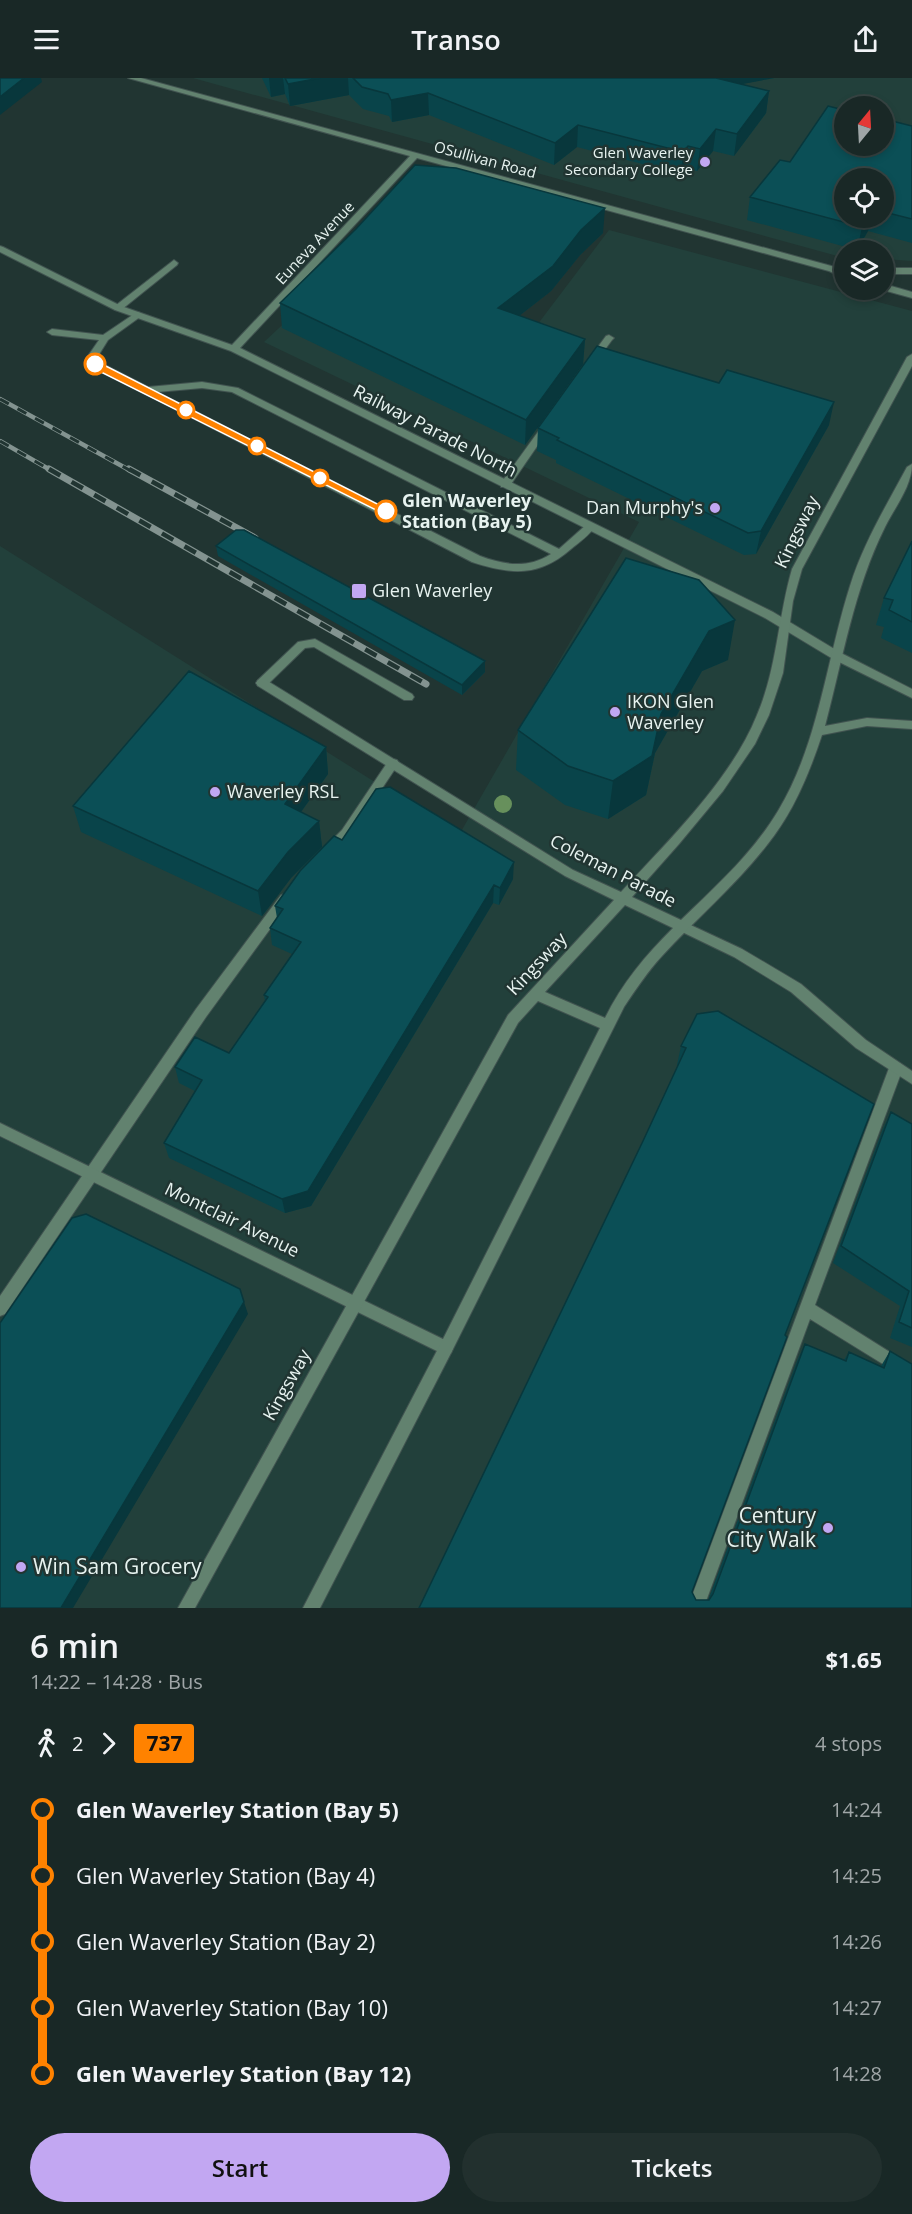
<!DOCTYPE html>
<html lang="en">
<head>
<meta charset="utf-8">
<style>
  body { margin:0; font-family:"Open Sans",sans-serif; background:#22302e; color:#f1f3f6; height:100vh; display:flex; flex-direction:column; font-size:22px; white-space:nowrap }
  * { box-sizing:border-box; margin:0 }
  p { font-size:20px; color:#9fa6a7 }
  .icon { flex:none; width:33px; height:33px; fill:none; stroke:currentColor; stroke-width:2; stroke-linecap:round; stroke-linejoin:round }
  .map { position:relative; height:1530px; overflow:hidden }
  .side { display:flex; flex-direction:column; background:#192826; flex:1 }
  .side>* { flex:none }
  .badge { padding:0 12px; border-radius:4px; font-size:21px; line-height:39px }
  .needle { width:39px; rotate:18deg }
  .controls { position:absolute; left:834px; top:18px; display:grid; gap:12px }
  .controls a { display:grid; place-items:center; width:60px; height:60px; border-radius:50%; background:#192826; box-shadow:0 3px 9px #0003,0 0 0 2px #374443; font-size:30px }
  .map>.badge { position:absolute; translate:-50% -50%; box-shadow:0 0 0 3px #fff }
  .legs { display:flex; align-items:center; gap:9px; height:66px; padding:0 30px; font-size:20px }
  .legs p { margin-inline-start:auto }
  .headline { display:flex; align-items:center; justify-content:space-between; height:102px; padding:0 30px }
  h1 { font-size:33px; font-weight:600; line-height:45px }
  .cta { display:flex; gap:12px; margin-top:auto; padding:12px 30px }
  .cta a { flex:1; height:69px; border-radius:36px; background:#c2a7f2; color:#111; font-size:24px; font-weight:600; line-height:69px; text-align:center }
  .cta a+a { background:#22302e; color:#f1f3f6 }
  ul { padding:0 30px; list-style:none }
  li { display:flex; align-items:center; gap:21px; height:66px; font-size:22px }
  li i { display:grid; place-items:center; width:9px; height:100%; margin:0 8px; background:currentColor }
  li i::after { content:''; width:15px; height:15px; margin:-8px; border:4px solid; border-radius:50%; background:#192826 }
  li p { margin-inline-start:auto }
  li:first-child i { background:linear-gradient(#0000 50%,currentColor 0) }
  li:last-child i { background:linear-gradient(currentColor 50%,#0000 0) }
  header { display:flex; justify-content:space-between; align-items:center; height:78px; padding:0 30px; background:#192826; font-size:27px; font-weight:600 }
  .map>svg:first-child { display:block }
  .built { fill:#22403b; fill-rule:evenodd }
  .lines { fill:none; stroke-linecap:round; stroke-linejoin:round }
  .service-casing { stroke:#415350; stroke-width:2 }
  .minor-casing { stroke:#415350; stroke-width:2 }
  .tertiary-casing { stroke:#415350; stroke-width:2 }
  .service { fill:#62826f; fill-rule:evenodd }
  .minor { fill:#62826f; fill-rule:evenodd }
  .tertiary { fill:#62826f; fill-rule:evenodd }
  .rail-far1-casing { stroke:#839390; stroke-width:4.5 }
  .rail-casing { stroke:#839390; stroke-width:7 }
  .rail-far1 { stroke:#213532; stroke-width:3; stroke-dasharray:10; stroke-linecap:butt }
  .rail { stroke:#213532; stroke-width:4.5; stroke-dasharray:13; stroke-linecap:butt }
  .tree { fill:#67905c }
  .wall { fill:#09444a; fill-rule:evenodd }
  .shaded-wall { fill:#08373c }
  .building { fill:#0b4f56; stroke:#08373c; stroke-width:1.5 }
  .line-1 { fill:#ff8200; stroke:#fff; stroke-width:1.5 }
  .poi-dot { fill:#c2a7f2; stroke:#213532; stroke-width:2 }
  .stop-1-dot { fill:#fff; stroke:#ff8200; stroke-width:3 }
  .labels { text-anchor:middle; stroke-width:5; stroke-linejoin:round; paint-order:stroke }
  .far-poi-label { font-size:15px; fill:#e7f3f0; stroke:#213532; text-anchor:end }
  .far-street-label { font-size:15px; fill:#e7f3f0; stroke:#213532 }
  .street-label { font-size:18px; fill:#e7f3f0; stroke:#213532 }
  .stop-label { font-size:18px; font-weight:bold; fill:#e7f3f0; stroke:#213532; text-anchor:start }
  .poi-label { font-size:18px; fill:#e7f3f0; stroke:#213532; text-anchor:start }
  .near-poi-label { font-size:21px; fill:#e7f3f0; stroke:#213532; text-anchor:end }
</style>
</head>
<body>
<header><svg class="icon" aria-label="menu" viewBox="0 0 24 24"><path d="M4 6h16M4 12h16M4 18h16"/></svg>Transo<svg class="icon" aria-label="share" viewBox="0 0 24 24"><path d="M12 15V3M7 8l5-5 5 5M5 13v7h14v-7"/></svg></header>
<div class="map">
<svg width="912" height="1530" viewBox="0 0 912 1530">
  <rect width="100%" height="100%" fill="#213532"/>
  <path class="built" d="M193,0h719v183l-28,-2v-9h-40v7h-3zM844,28h40v40h-40zM844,100h40v40h-40z
    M609,152l303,81v1297h-912v-1062l459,289 180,-313 -375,-180 89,-83 175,78z"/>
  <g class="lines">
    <defs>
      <path id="service" d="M174,182l4,3 -1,2 -56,45h-6v-4z
        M137,234l3,1v4l-32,23 -10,16 1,6 49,25 54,-5 36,6 321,161 27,-24 4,-2 5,4c-6,8 -15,15 -24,22 -32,28 -59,26 -99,13l-380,-196 -4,-10 11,-16 -47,-5 -5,-3 5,-3 51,6zM202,310l30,4 319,162c-23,15 -47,11 -71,2l-323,-164z
        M609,257l5,3 -2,2 -17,23h-6v-4l17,-23z
        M546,346l3,1v4l-40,58h-8v-4l42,-58z
        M315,561l97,55 2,3 -2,3h-8l-90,-53 -9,1 -39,38h-8l-2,-3 2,-3 40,-38z
        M393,681l4,1 2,3 -2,3 -47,70 -17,17h-8l-2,-3 2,-3 17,-17 47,-70z
        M285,816l4,1 2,4 -2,4 -83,114 -201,297 -5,2v-20l196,-287 85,-114z
        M896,984l5,2 2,4 -88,237 97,61v16l-102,-63 -105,285 -2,4h-12l-2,-4 200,-536 2,-4z"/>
      <path id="minor" d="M128,0h13l694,189 9,5v6l-15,-7 -412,-113 -177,190 533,264 68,41 71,36v9l-79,-39 -68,-41 -534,-267 -116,-41 -115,-58v-6l3,1 118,59 111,39 178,-189z
        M884,190h28v6h-28z
        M884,206l28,8v6l-29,-8z
        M682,843l60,28 59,35 65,56 46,31v13l-56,-36 -65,-56 -57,-35 -56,-27 -2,-4 2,-4z
        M0,1045l451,220 2,5 -2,5 -5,2 -5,-2 -441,-217z"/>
      <path id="tertiary" d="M912,276v12l-110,203 -9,32 -10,72 -14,42 -14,29 -32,47 -44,53 -47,53 49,23c35,-34 72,-67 97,-109 41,-68 48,-150 72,-225 13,-42 36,-80 57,-119l5,-3c0,22 -17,43 -27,63 -31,62 -42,131 -60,199l42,-8 45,3v8l-45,-3 -45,9c-13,39 -29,78 -55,110 -31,40 -70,73 -105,111 -14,15 -26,33 -38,51l-173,346 -131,255h-17l138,-265 159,-315 -62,-27 -20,22 -323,585h-17l330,-593 106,-115 -49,-24 -307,-190 -2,-3 2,-3h8l307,190 48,22c47,-51 110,-112 136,-177 20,-46 21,-98 35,-146l115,-212zM625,827l48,23c-27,27 -51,55 -68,90l-60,-26z"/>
    </defs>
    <use href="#service" class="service-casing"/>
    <use href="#minor" class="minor-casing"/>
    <use href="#tertiary" class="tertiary-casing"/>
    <use href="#service" class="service"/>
    <use href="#minor" class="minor"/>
    <use href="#tertiary" class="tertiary"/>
    <defs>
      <path id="rail-far1" d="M0,321l131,72
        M0,363l52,30"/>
      <path id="rail" d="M49,391l377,215
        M129,391l126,69"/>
    </defs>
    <use href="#rail-far1" class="rail-far1-casing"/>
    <use href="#rail" class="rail-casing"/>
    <use href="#rail-far1" class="rail-far1"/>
    <use href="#rail" class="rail"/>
  </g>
  <circle class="tree" cx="503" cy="726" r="9"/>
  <path class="wall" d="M262,0h512l-33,6 28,7 -3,22 -32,43 -21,-5 -16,20 -12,-3 -4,6 -104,-27 -23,18 -125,-50 -37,7 -3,-6 -26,-7 -14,-14 -59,11 -5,-12 -14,3z
    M912,48v117l-44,-12 -11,19 -110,-30 3,-23 40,-35zM884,100v40h-40z
    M356,151l247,4 -23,22 -29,36 -32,25 66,23 -2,25 -58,81 -243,-117 -2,-25z
    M829,347l-73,129 -12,1 -188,-92v-3l-19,-9 1,-23z
    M912,463v112l-31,-15 3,-11 -8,-2 8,-27z
    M216,468l269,115v11l-23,23 -244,-139z
    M728,582l-26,11 -47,82 -9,42 -38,24 -43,-14 -49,-35 2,-40z
    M326,669l2,27 -27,38 18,9 3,26 -31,31 -29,38 -181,-84 -8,-26z
    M342,762l171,39 -14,26 -6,-2 -182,303 -26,7 -116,-55 -5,-15 31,-52 -16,-8 -4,-16 54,-14 36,-52 -1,-6 28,-41 -20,-9 -2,-17 7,-10 -2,-12z
    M697,936l88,321 -93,257 4,8h13v-2l89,-239 7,-15 39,16 5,-8 32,14 9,-15 22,257h-493l224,-467 35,-76h-1l4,-19z
    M891,1034l21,12v223l-22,-9 10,-32 -67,-43 50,-134z"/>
  <path class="shaded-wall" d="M24,0h17l1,4 -42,33v-18z
    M269,0h14l2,16 -14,3z
    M320,0h28l1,17 -59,11 -2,-22z
    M692,0h82l-84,16z
    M769,13l-3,22 -32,43 3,-22z
    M428,15l1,22 -37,7 -1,-22z
    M578,47l-1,22 -23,18 1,-22z
    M716,51l-3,22 -16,20 3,-22z
    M688,68l-3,22 -4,6 2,-22z
    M605,130l-2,25 -23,22 -29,36 -54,42 1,-25z
    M868,140h3l-3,13 -11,19 5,-23z
    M585,261l-2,25 -58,81 1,-25z
    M834,324l-5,23 -73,129 5,-23z
    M735,542l-7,40 -26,11 -47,82 -9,42 -38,24 5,-38 48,-67 48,-83z
    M485,583v11l-23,23v-10z
    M326,669l2,27 -40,56 -3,-26z
    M319,743l3,26 -31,31 -29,38 -4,-25 30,-39z
    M514,784l-1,17 -14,26 1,-17z
    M494,807l-1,18 -182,303 -26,7 -3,-14z
    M244,1224l4,12 -175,294h-12z"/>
  <path class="building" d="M0,0h24l-24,19z
    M285,0h35l-32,6z
    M353,0h363l53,13 -32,43 -21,-5 -16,20 -12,-3 -5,6 -105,-27 -23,18 -127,-50 -37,7 -3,-6 -26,-7z
    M828,28l16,4v36h40v-27l28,7v93l-28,-7v-34h-40v40h24l-6,9 -112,-30 30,-37 10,2z
    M415,87l41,3 149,40 -24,22 -28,36 -55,42 87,31 -59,81 -246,-117 76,-74z
    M597,268l122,37 8,-13 107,32 -73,129 -13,2 -191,-93 2,-2 -21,-10z
    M236,452h8l241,131 -23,24 -246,-139z
    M912,463v81l-23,-12 4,-10 -9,-2z
    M626,480l73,22 36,40 -26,11 -48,83 -9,42 -39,25 -45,-15 -50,-36z
    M189,593l137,76 -41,57 34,17 -31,31 -30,39 -185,-85z
    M390,709l124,75 -14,26 -6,-3 -186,306 -26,8 -118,-56 38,-63 -27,-13 20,-30 34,16 39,-56 -4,-2 37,-53 -31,-14 13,-19 -8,-3 25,-35 34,-35 8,4 34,-51z
    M718,933l156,93 -89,231 2,2 -95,255 4,8h13l4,-6 92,-250 41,17 3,-9 35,16 6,-17 22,13v244h-493l224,-467 43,-93 -5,-2 16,-32z
    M891,1034l21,12v204l-13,-6 10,-31 -68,-45z
    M86,1136l154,75 4,13 -183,306h-61v-285l72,-105z"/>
  <path class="line-1" d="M91,284h7l293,149 -2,2h-7l-291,-146z"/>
  <g class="poi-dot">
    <circle cx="705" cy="84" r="6"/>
    <circle cx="715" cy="430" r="6"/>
    <rect x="351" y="505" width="16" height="16" rx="3"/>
    <circle cx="615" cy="634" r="6"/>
    <circle cx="215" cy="714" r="6"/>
    <circle cx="828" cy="1450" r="6"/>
    <circle cx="21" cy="1489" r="6"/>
  </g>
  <g class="stop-1-dot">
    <circle cx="95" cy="286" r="10"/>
    <circle cx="186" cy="332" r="8"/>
    <circle cx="257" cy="368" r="8"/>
    <circle cx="320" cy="400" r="8"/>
    <circle cx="386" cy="433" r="10"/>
  </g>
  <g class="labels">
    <g class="far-poi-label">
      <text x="693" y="80">Glen Waverley<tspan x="693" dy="17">Secondary College</tspan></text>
    </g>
    <g class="far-street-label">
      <text transform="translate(485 82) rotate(15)" y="5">OSullivan Road</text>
      <text transform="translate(315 165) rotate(-47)" y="5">Euneva Avenue</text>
    </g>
    <g class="street-label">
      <text transform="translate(435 353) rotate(27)" y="6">Railway Parade North</text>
      <text transform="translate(797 454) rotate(-64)" y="6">Kingsway</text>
      <text transform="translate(613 793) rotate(27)" y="6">Coleman Parade</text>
      <text transform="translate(537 886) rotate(-47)" y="6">Kingsway</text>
      <text transform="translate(232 1142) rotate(26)" y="6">Montclair Avenue</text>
      <text transform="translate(287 1307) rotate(-61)" y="6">Kingsway</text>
    </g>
    <g class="stop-label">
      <text x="402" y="429">Glen Waverley<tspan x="402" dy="21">Station (Bay 5)</tspan></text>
    </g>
    <g class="poi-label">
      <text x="703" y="436" text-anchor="end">Dan Murphy's</text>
      <text x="372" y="519">Glen Waverley</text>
      <text x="627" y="630">IKON Glen<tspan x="627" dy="21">Waverley</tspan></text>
      <text x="227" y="720">Waverley RSL</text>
    </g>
    <g class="near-poi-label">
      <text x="816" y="1445">Century<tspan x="816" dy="24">City Walk</tspan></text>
      <text x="33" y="1496" text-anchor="start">Win Sam Grocery</text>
    </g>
  </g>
</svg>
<div class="controls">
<a><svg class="needle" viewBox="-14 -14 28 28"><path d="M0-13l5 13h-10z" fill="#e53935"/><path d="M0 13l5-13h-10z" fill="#9fa6a7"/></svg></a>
<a><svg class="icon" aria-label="locate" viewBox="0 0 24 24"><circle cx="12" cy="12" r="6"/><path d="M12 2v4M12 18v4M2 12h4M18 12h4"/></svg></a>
<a><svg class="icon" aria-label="layers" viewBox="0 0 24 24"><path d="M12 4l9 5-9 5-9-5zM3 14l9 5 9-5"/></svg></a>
</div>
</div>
<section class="side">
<div class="headline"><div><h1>6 min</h1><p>14:22 – 14:28 · Bus</p></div><b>$1.65</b></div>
<div class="legs"><svg class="icon" aria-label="walk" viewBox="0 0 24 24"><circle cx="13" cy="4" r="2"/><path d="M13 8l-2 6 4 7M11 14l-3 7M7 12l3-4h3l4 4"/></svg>2<svg class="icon" aria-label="forward" viewBox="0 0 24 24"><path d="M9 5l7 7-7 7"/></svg><b class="badge" style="background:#ff8200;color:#111">737</b><p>4 stops</p></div>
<ul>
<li><i style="color:#ff8200"></i><b>Glen Waverley Station (Bay 5)</b><p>14:24</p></li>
<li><i style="color:#ff8200"></i><span>Glen Waverley Station (Bay 4)</span><p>14:25</p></li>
<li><i style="color:#ff8200"></i><span>Glen Waverley Station (Bay 2)</span><p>14:26</p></li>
<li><i style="color:#ff8200"></i><span>Glen Waverley Station (Bay 10)</span><p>14:27</p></li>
<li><i style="color:#ff8200"></i><b>Glen Waverley Station (Bay 12)</b><p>14:28</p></li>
</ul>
<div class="cta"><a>Start</a><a>Tickets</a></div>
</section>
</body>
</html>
